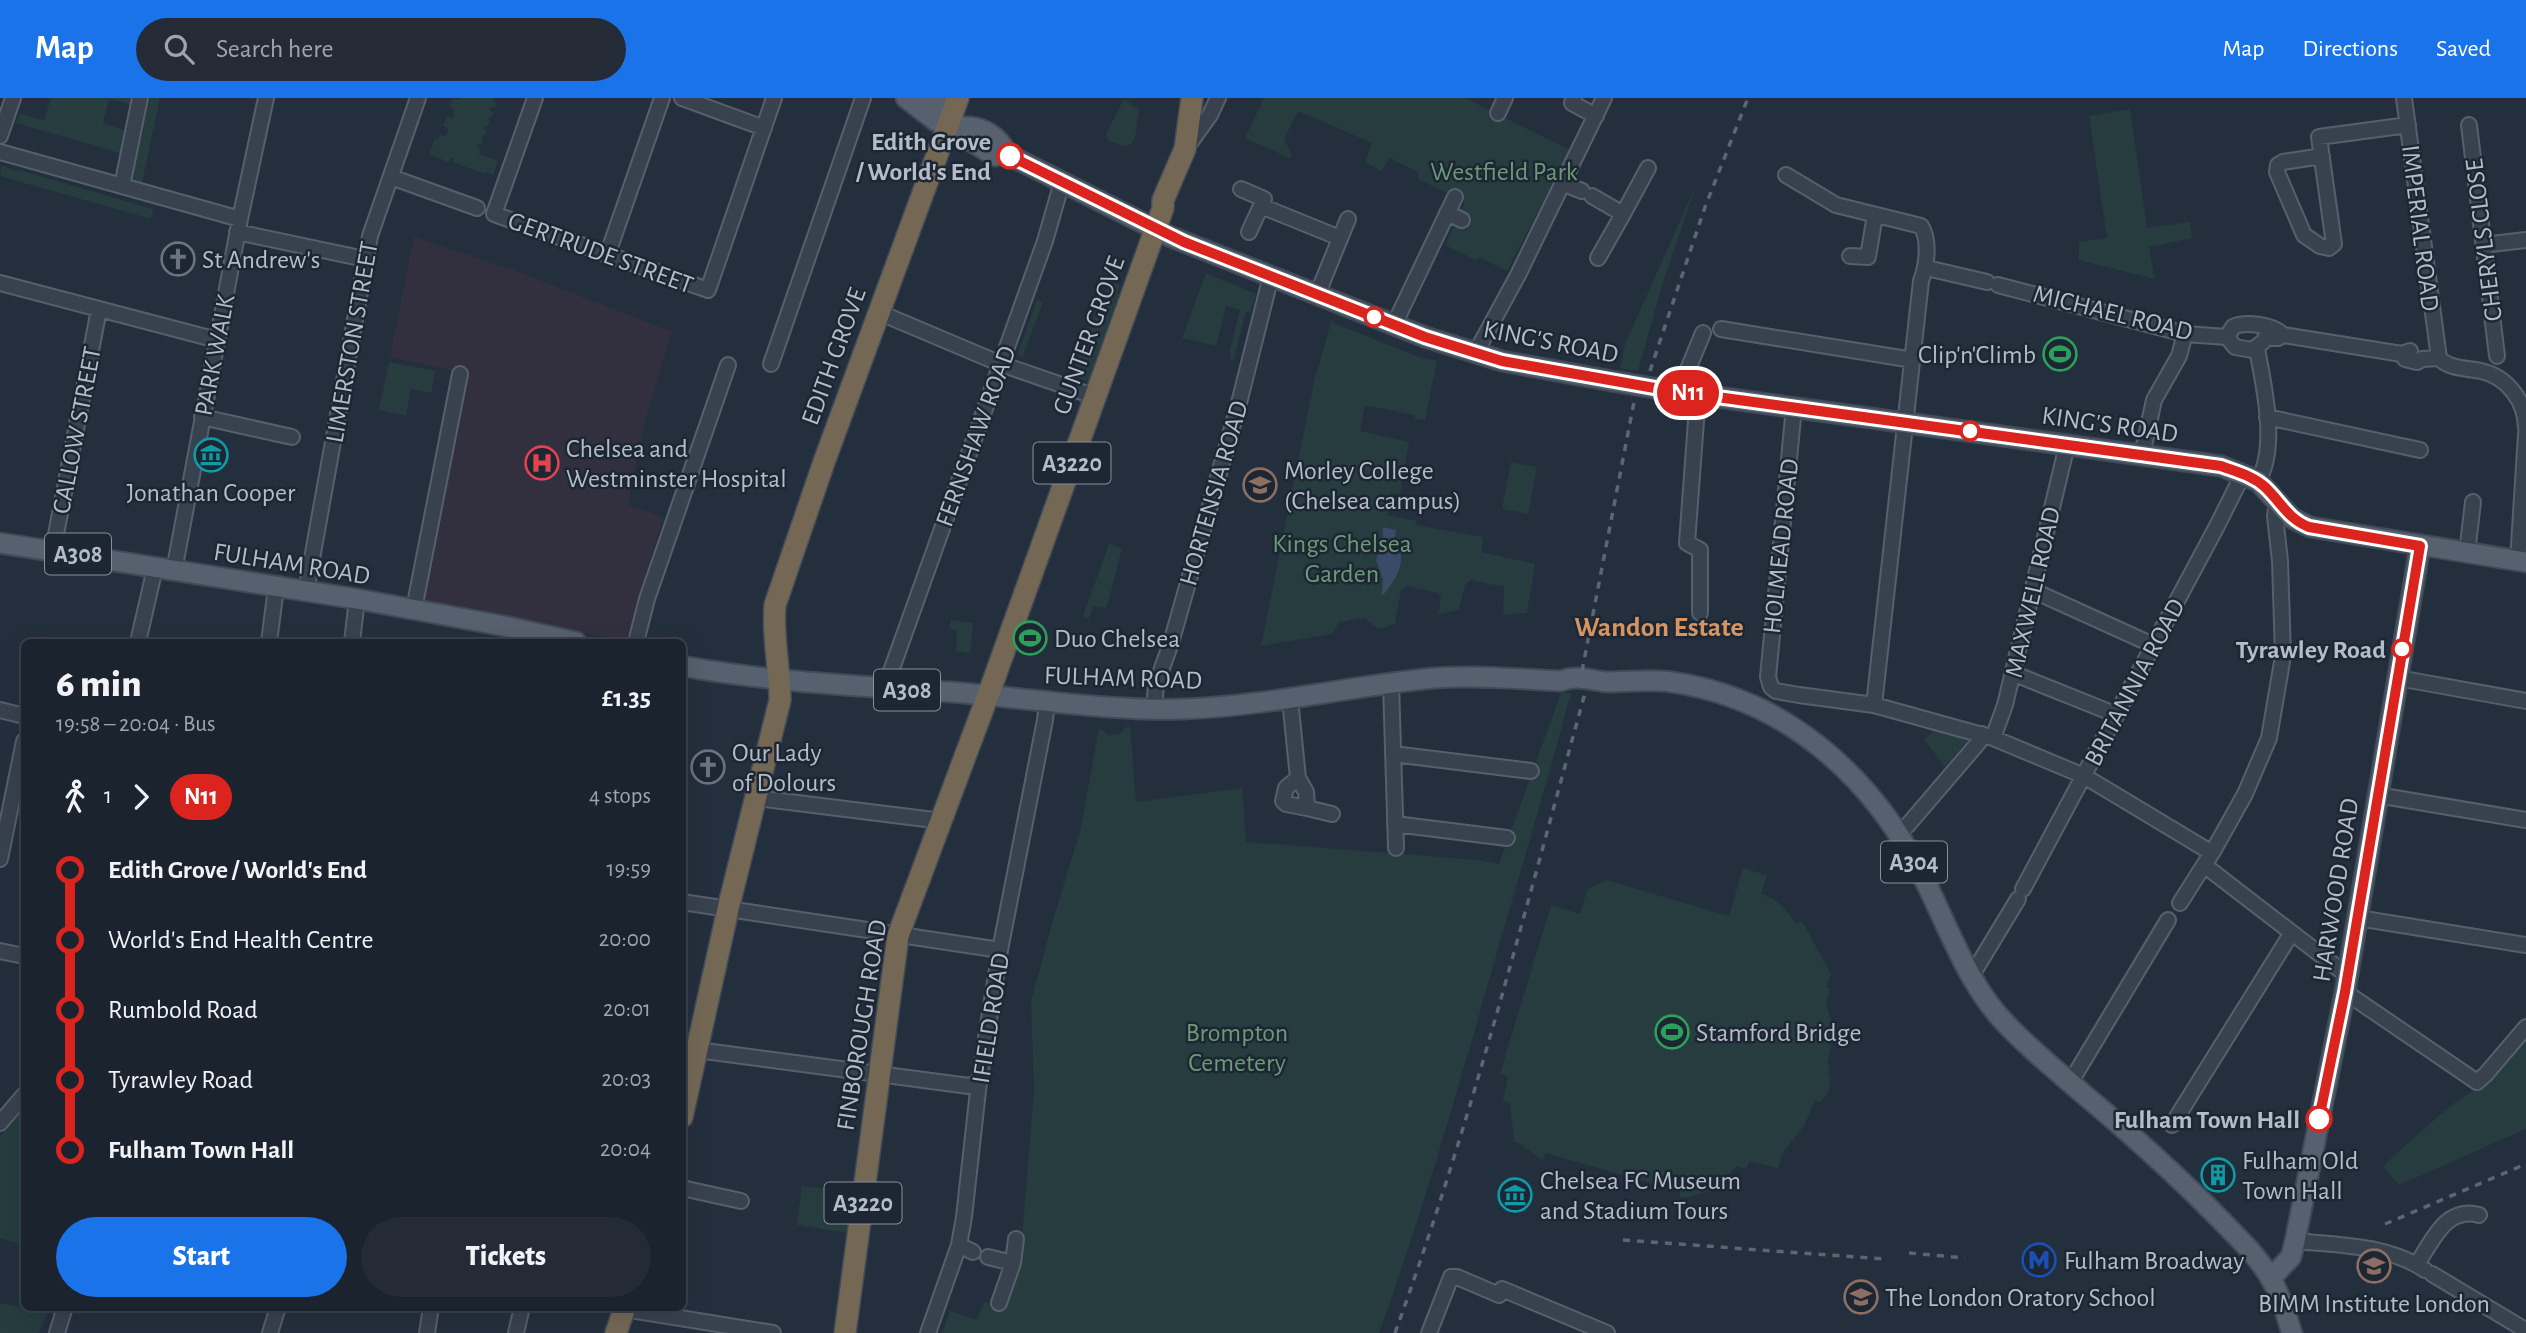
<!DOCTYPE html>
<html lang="en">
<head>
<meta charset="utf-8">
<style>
  body { margin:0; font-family:"Alegreya Sans",sans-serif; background:#242b36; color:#f1f3f6; height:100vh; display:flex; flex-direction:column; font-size:26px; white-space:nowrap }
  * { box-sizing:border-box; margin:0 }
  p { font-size:23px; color:#a0a4aa }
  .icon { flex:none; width:38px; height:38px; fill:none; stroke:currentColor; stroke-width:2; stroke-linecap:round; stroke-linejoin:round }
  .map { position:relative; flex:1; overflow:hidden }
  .side { position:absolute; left:21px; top:541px; width:665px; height:672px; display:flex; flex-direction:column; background:#1b232e; border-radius:10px; box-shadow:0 7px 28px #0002,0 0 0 2px #39404a }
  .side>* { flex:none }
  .badge { padding:0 14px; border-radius:23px; font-size:24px; line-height:46px }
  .map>.badge { position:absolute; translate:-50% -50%; box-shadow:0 0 0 4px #fff }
  .legs { display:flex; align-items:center; gap:10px; height:77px; padding:0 35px; font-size:23px }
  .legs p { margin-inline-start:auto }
  .headline { display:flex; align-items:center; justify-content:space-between; height:119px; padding:0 35px }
  h1 { font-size:38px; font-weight:800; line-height:52px }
  .cta { display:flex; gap:14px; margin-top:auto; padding:14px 35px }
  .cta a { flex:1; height:80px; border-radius:42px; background:#1a73e8; color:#fff; font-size:28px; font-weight:800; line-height:80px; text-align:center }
  .cta a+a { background:#242b36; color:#f1f3f6 }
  ul { padding:0 35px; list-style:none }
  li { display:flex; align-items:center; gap:24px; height:70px; font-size:26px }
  li i { display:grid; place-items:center; width:10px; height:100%; margin:0 9px; background:currentColor }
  li i::after { content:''; width:18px; height:18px; margin:-9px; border:5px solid; border-radius:50%; background:#1b232e }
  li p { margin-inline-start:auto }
  li:first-child i { background:linear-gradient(#0000 50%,currentColor 0) }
  li:last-child i { background:linear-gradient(currentColor 50%,#0000 0) }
  header { display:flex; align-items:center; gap:42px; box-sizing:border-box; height:98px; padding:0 35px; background:#1a73e8; color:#fff }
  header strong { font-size:33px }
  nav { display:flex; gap:38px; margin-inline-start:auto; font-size:24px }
  .search { width:490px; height:63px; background:#242b36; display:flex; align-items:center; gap:18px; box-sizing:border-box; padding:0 24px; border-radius:38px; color:#a0a4aa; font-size:26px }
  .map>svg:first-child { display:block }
  .medical { fill:#32303f }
  .green { fill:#263c3f }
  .water { fill:#394c67 }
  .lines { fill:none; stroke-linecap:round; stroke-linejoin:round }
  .minor-casing { stroke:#565f6c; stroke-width:18 }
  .major-casing { stroke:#414a57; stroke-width:23 }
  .highway-casing { stroke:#434c59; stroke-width:24 }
  .minor { stroke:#38414e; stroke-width:14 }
  .major { stroke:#56606e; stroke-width:19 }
  .highway { stroke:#746855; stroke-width:21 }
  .rail { stroke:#5a6575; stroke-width:3.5; stroke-dasharray:7 7; stroke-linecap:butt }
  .major-bridge-casing { stroke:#414a57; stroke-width:23; stroke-linecap:butt }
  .major-bridge { stroke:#56606e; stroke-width:19 }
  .line-1-casing { stroke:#fff; stroke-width:16 }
  .line-1 { stroke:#dc241f; stroke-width:10 }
  .stop-1-dot { fill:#fff; stroke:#dc241f; stroke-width:3.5 }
  .labels { text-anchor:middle; stroke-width:5; stroke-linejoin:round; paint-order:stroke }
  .shield { fill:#1d2633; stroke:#878f9c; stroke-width:2 }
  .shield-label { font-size:24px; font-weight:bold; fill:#b4bcc9 }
  .stop-label { font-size:26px; font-weight:bold; fill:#b4bcc9; stroke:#1d2633; text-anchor:end }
  .park-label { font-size:26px; fill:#6b9a76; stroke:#1d2633 }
  .street-label { font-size:26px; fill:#b4bcc9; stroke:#1d2633 }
  .poi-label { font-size:26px; fill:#b4bcc9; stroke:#1d2633; text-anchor:start }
  .neighbourhood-label { font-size:28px; font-weight:bold; fill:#d59563; stroke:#1d2633 }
</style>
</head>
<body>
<header>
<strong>Map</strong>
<div class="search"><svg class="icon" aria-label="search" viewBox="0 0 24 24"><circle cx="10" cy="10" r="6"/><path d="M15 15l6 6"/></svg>Search here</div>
<nav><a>Map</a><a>Directions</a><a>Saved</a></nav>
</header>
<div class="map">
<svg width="2526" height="1235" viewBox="0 0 2526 1235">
  <rect width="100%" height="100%" fill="#242f3e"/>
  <path class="medical" d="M414,139l97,32 161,63 -27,88 -17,85 35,12 -37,124 -206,-39 44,-229 -74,-16z"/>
  <path class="green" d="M51,0h82l-3,6 -21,-5 -6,24 22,7 -5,23 -104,-30 4,-10 24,8z
    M150,0h10l-18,85 -11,-3 11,-46 3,-4 -2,-2z
    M453,0l5,2 1,-2h35l-1,3 3,2 -1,5 -4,-1 -1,4 4,1 -2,5h-3l-1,3 2,1 -2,5 -3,-1 -1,4 3,1 -2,6 -3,-1 -1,3 2,2 -1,4h-3l-2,3 3,2 -1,5 19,7 -5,14 -7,-3 -1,2 -32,-12 1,-3 -3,-2 -3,5 -19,-8 6,-15h3l2,-4 6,1 3,-8 -6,-2 4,-10 6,2 2,-8 -5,-3z
    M1264,0h201l105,52 -63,121 -28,-14 -3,3 -31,-15 9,-20 12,5 6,-12 -12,-7 5,-9 -47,-23v-7l-29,-14 -7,13 -17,-9 7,-19 -74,-32 -14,28 8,17 -3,2 -44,-20z
    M1124,1l15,11 -4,27 -4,7 -8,2 -15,-6 -2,-6z
    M2130,11l17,119 43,-6 2,16 -43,9 6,32 -76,-19v-18l28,-4 -18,-122z
    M2,67l13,6 4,-1 134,39 -2,10 -151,-43z
    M1696,87l-33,97 -25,89 -18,-3 5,-24z
    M1206,175l50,21 -6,18 -4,-1 -12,49 -4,-1v-8l10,-41 -14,-4 -10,40 -34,-8z
    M1110,184l10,3 -3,8 2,1 -31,88 -16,-6 25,-68 5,-5z
    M1037,202l6,2 -21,56 -4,-5z
    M1331,224l90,36 16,3 -12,59 -10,-1v-4l-50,-10 -5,26 49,11 -9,52 -9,-1 -4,22 29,6v4l67,12 -1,15 53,12 -8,49 -24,2 1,-28 -34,-7 -5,5 -6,25 -21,4 3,-17 -3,-4 -31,-7 -6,4 -6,34 -17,5 -13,-11 -26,4 -7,12 -71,12 53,-264z
    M389,264l46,9 -4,22 -20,-4 -5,27 -27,-6z
    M1511,364l26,5 -9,47 -26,-5z
    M1109,446l13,4 -14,55 -3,5 -12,-2 -4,12 -6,-2z
    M951,522l22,3 -3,30 -14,-2 1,-21 -7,-1z
    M1561,595h10c-21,79 -44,156 -67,235 -39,136 -77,272 -125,405h-437l8,-22 27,9 7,-18 19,7 17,-47 14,-169 -3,-91 21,-79 28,-91 19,-104 10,7h9l8,-8h4l6,75 106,-14 4,54 232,18 21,4z
    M1935,632l33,10 -23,27 -21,-28z
    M1743,770l24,7 -6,19c15,4 27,16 35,30l6,-3 29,53 -5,13 4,2 -4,13 5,19 1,21 -5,21 3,2 -2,9 2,1 -1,15 -8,12 -6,-2 -11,26 -21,26 -5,16 -29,-7 -3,8 -10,-3c-18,22 -28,28 -56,32v-7l-135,-38 -2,8 -24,-18 -5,-1 -4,-39 -7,-2 5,-24 -8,-3 51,-169 29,9 7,-24 19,-10 123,36z
    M2526,939v92l-127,56 -16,-18 10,-11 56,-49 43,-30z
    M22,1010h2v137l-24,-7v-102z
    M802,1088l51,6 -5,41 -51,-8z
    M0,1205l21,4h29l-11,26h-39z"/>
  <path class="water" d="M1383,429l13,3 -2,12c17,15 0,41 -12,54l1,-17 -7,-19 7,-22z"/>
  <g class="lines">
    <defs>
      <path id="minor" d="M535,0l-41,116 214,76 66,-192
        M682,0l82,30
        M1574,0l-2,5 24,13
        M2404,0l35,260
        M1498,15l7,-15
        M2469,27l28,231
        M0,38l13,-38
        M1187,49l23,-32 8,-17
        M0,54l122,34 18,-88
        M2322,58l-39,6 -5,3 -1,7 27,63 16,11 9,2 5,-4 -15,-107 89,-12
        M1786,77l50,30 85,21c9,14 6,39 0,55l-47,424
        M391,79l86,31
        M1564,86l18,7
        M122,88l118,33
        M1241,91l23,10 -3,7
        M1592,98l31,18 25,-46
        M1447,115l15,7
        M237,134l128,27
        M1249,134l12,-26 79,32
        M2483,147l43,-5
        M607,158l55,-158
        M1850,158l18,1 7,-42
        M1598,160l25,-44
        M1925,172l6,-1 56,13
        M0,185l217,57
        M1998,187l187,49 42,3
        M1317,197l31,-76
        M878,214l123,52 95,33
        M1394,227l61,-128
        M1721,231l192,31
        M2227,239l6,-10c12,-6 41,-2 50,8
        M2227,239l8,10 17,3 11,-8
        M2265,240h13l5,-3 119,19 8,-3
        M2257,251c7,37 21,98 1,132
        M1475,256l43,-79 86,-177
        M2402,256l3,5 12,3 5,-3 17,-1c10,11 28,10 42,13 27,6 45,31 45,58
        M771,266l92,-266
        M1679,293l24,-58
        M1698,296l-11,149 13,7v63
        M1794,309l-26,270 3,10 5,4 23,4 75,10 119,33 91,38 128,77 -8,12 144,111
        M202,319l90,20
        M2267,319l153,33
        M2142,357l12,-55 25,-44 6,-22
        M53,452l46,-241
        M2467,455l6,-51
        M2518,463l8,-127
        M174,473l66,-352 26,-121
        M2032,492l121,55
        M306,494l64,-356 48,-138
        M414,511l46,-235
        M138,544l17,-74
        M269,544l7,-54
        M352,544l5,-43
        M636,544l11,-43 81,-234
        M2012,575l105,42
        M2398,580l128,23
        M1391,585l5,165
        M885,590l160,-447 17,-59
        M1290,601l8,79 8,14 1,16 25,6
        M1154,610l2,-23 15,-42 68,-240 32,-127
        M0,612l24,6
        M1993,640l12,-33 62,-260
        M1393,656l138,17
        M1298,680l-12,10 -3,13 3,3 21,4
        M2377,697l149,25
        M757,700l185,23
        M1395,726l112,14
        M1907,728l72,-84 3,-8
        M2212,755l33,-59 24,-56 14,-82 -3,-95 -5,-45 2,-16
        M0,761l24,-118
        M2023,791l194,-363 26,-52
        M682,804l318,48
        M2180,805l24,-38
        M2358,820l168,27
        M0,853l24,5
        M1972,877l46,-76
        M2345,894l132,90 9,-8 40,-47
        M682,950l287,38 10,-4
        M2070,985l98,-163
        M0,1025l24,-28
        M2172,1027l119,-191
        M682,1090l59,13
        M2295,1143c43,4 93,4 130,29
        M959,1147l14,7
        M988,1159l25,6 -14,40
        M1013,1165l3,-24
        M2417,1166c16,-24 29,-58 62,-49
        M2432,1176l90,54
        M624,1211l149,24
        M57,1235l8,-26
        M270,1235l8,-26
        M427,1235l4,-26
        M516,1235l6,-26
        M928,1235l31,-88 5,-28 15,-135 21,-132 45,-230 2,-19
        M1429,1235l22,-56h6l42,18 3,-6 105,44"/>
      <path id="major" d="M906,0l30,23 13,-2
        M930,0l15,10 4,11 12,8 6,12 28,17 12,-2 162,82 256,101 77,24 110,20
        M961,29c20,-2 38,9 46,27
        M1666,292l555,76 37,15 34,37 18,9 216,35
        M0,445l357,56 147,27 72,16
        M682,568c88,16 180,20 269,26 77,6 154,19 232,17 85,-3 167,-23 251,-31 42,-3 85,1 127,3 16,-7 31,0 47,1 21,0 42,-3 63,0 115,16 202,95 253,197 25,49 44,107 84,147 38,39 82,72 123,109 27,24 55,50 81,76 20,21 44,42 59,68 10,16 15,36 21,54
        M2271,1180l20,-21 4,-16 50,-249 75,-446"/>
      <path id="highway" d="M682,1019l46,-208 52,-209c0,-32 -8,-63 -5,-95l49,-143 134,-364
        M616,1235l9,-26
        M845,1235l53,-397 96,-257 169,-471v-8l22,-51 7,-51"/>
    </defs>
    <use href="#minor" class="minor-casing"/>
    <use href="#major" class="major-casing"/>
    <use href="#highway" class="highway-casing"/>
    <use href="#minor" class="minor"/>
    <use href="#major" class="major"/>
    <use href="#highway" class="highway"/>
    <path class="rail" d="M1650,273l55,-164 43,-109
      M1582,573l52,-269
      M2385,1126l141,-60
      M1623,1142l261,19
      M1909,1155l56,5
      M1395,1235c76,-209 131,-426 190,-640"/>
    <defs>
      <path id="major-bridge" d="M1612,283l54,9"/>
    </defs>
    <use href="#major-bridge" class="major-bridge-casing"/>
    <use href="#major-bridge" class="major-bridge"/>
  </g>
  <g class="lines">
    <defs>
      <path id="line-1" d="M1010,58l174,86 241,95 77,24 164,29 555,76c16,6 32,10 44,21 16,15 23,32 44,40l111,19 -75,446 -26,127"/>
    </defs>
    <use href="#line-1" class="line-1-casing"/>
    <use href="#line-1" class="line-1"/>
  </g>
  <defs>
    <symbol id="church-ring" viewBox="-11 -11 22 22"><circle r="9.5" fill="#1d2633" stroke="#6b7280" stroke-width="1.5"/><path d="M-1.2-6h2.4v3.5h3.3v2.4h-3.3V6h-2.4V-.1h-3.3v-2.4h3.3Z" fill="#6b7280"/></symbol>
    <symbol id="stadium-ring" viewBox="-11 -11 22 22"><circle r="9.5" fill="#1d2633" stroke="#2e9e5b" stroke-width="1.5"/><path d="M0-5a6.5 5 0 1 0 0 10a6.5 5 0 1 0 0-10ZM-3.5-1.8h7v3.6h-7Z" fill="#2e9e5b"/></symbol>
    <symbol id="museum-ring" viewBox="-11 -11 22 22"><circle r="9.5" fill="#1d2633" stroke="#0f9aa8" stroke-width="1.5"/><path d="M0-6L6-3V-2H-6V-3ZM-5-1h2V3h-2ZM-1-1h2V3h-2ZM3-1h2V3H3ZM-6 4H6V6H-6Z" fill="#0f9aa8"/></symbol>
    <symbol id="hospital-ring" viewBox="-11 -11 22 22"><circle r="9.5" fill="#1d2633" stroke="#e0444e" stroke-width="1.5"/><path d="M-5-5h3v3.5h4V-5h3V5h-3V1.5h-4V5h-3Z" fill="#e0444e"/></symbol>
    <symbol id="university-ring" viewBox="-11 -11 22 22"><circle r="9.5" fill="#1d2633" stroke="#8d6e63" stroke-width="1.5"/><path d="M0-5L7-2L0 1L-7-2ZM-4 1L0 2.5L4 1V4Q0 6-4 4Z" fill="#8d6e63"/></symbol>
    <symbol id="building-ring" viewBox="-11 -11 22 22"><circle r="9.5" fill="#1d2633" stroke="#0f9aa8" stroke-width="1.5"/><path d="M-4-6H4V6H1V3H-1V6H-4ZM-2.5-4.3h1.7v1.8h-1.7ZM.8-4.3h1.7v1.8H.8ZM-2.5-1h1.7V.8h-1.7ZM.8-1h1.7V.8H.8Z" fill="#0f9aa8"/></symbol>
    <symbol id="metro-ring" viewBox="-11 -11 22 22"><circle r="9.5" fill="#1d2633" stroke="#1a4fb4" stroke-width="1.5"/><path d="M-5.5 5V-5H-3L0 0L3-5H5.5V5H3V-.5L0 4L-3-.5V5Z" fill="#1a4fb4"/></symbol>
    <symbol id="school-ring" viewBox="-11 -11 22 22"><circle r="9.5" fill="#1d2633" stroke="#8d6e63" stroke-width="1.5"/><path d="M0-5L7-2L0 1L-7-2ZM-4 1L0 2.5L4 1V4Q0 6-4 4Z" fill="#8d6e63"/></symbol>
  </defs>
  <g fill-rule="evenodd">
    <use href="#church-ring" x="159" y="142" width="38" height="38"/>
    <use href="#stadium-ring" x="2041" y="237" width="38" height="38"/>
    <use href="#museum-ring" x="192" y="338" width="38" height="38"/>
    <use href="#hospital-ring" x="523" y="346" width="38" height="38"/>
    <use href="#university-ring" x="1241" y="368" width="38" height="38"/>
    <use href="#stadium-ring" x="1011" y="521" width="38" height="38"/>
    <use href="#church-ring" x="689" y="650" width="38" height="38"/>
    <use href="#stadium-ring" x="1653" y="915" width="38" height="38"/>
    <use href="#building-ring" x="2199" y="1058" width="38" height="38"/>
    <use href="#museum-ring" x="1496" y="1078" width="38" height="38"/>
    <use href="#metro-ring" x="2020" y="1143" width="38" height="38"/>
    <use href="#university-ring" x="2355" y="1149" width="38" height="38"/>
    <use href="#school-ring" x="1842" y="1180" width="38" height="38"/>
  </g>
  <g class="stop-1-dot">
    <circle cx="1010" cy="58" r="12"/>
    <circle cx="1374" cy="219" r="9"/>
    <circle cx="1970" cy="333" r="9"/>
    <circle cx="2402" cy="551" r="9"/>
    <circle cx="2319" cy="1021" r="12"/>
  </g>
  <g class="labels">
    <g class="shield">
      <rect x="1033.5" y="344.5" width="77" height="41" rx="5"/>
      <rect x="45" y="435.5" width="66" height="41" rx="5"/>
      <rect x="874" y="571.5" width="66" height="41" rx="5"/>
      <rect x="1881" y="743.5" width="66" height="41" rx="5"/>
      <rect x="824.5" y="1084.5" width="77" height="41" rx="5"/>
    </g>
    <g class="shield-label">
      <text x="1072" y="373">A3220</text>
      <text x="78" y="464">A308</text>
      <text x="907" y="600">A308</text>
      <text x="1914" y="772">A304</text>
      <text x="863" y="1113">A3220</text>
    </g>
    <g class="stop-label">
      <text x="991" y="52">Edith Grove<tspan x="991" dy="30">/ World's End</tspan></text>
      <text x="2386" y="560">Tyrawley Road</text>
      <text x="2300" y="1030">Fulham Town Hall</text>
    </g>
    <g class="park-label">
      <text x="1504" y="82">Westfield Park</text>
      <text x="1342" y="454">Kings Chelsea<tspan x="1342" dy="30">Garden</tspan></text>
      <text x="1237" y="943">Brompton<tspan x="1237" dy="30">Cemetery</tspan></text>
    </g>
    <g class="street-label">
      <text transform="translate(2421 130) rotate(83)" y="9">IMPERIAL ROAD</text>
      <text transform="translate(2483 142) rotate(-97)" y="9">CHERYLS CLOSE</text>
      <text transform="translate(601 154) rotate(20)" y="9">GERTRUDE STREET</text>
      <text transform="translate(2113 214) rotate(14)" y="9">MICHAEL ROAD</text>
      <text transform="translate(1088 237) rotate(-70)" y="9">GUNTER GROVE</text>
      <text transform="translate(1551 243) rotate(11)" y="9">KING'S ROAD</text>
      <text transform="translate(351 244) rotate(-80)" y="9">LIMERSTON STREET</text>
      <text transform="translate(214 257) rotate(-79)" y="9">PARK WALK</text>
      <text transform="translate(833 258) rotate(-70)" y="9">EDITH GROVE</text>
      <text transform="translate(2110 326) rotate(8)" y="9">KING'S ROAD</text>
      <text transform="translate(76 332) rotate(-79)" y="9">CALLOW STREET</text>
      <text transform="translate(975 338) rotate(-70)" y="9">FERNSHAW ROAD</text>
      <text transform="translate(1213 395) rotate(-74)" y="9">HORTENSIA ROAD</text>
      <text transform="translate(1780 448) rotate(-84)" y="9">HOLMEAD ROAD</text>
      <text transform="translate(292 465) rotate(9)" y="9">FULHAM ROAD</text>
      <text transform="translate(2032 494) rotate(-77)" y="9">MAXWELL ROAD</text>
      <text transform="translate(1123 579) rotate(2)" y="9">FULHAM ROAD</text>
      <text transform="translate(2134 584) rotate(-62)" y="9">BRITANNIA ROAD</text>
      <text transform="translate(2335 792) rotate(-81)" y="9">HARWOOD ROAD</text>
      <text transform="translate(990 920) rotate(-81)" y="9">IFIELD ROAD</text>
      <text transform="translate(861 927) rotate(-81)" y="9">FINBOROUGH ROAD</text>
    </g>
    <g class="poi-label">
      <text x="202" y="170">St Andrew's</text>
      <text x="2036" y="265" text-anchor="end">Clip'n'Climb</text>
      <text x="566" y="359">Chelsea and<tspan x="566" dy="30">Westminster Hospital</tspan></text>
      <text x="1284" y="381">Morley College<tspan x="1284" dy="30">(Chelsea campus)</tspan></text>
      <text x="211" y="403" text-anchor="middle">Jonathan Cooper</text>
      <text x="1054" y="549">Duo Chelsea</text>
      <text x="732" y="663">Our Lady<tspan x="732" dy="30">of Dolours</tspan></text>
      <text x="1696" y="943">Stamford Bridge</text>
      <text x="2242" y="1071">Fulham Old<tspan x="2242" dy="30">Town Hall</tspan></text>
      <text x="1540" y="1091">Chelsea FC Museum<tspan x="1540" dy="30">and Stadium Tours</tspan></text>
      <text x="2064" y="1171">Fulham Broadway</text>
      <text x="1885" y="1208">The London Oratory School</text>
      <text x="2374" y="1214" text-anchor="middle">BIMM Institute London</text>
    </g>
    <g class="neighbourhood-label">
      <text x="1659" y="538">Wandon Estate</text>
    </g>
  </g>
</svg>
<b class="badge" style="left:1688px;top:295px;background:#dc241f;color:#fff">N11</b>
<section class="side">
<div class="headline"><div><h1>6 min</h1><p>19:58 – 20:04 · Bus</p></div><b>£1.35</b></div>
<div class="legs"><svg class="icon" aria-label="walk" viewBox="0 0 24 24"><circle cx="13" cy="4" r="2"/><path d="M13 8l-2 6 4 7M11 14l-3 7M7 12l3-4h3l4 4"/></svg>1<svg class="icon" aria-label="forward" viewBox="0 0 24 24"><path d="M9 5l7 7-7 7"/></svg><b class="badge" style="background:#dc241f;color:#fff">N11</b><p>4 stops</p></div>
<ul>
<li><i style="color:#dc241f"></i><b>Edith Grove / World's End</b><p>19:59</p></li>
<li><i style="color:#dc241f"></i><span>World's End Health Centre</span><p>20:00</p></li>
<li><i style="color:#dc241f"></i><span>Rumbold Road</span><p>20:01</p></li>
<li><i style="color:#dc241f"></i><span>Tyrawley Road</span><p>20:03</p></li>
<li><i style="color:#dc241f"></i><b>Fulham Town Hall</b><p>20:04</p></li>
</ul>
<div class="cta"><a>Start</a><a>Tickets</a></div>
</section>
</div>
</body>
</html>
